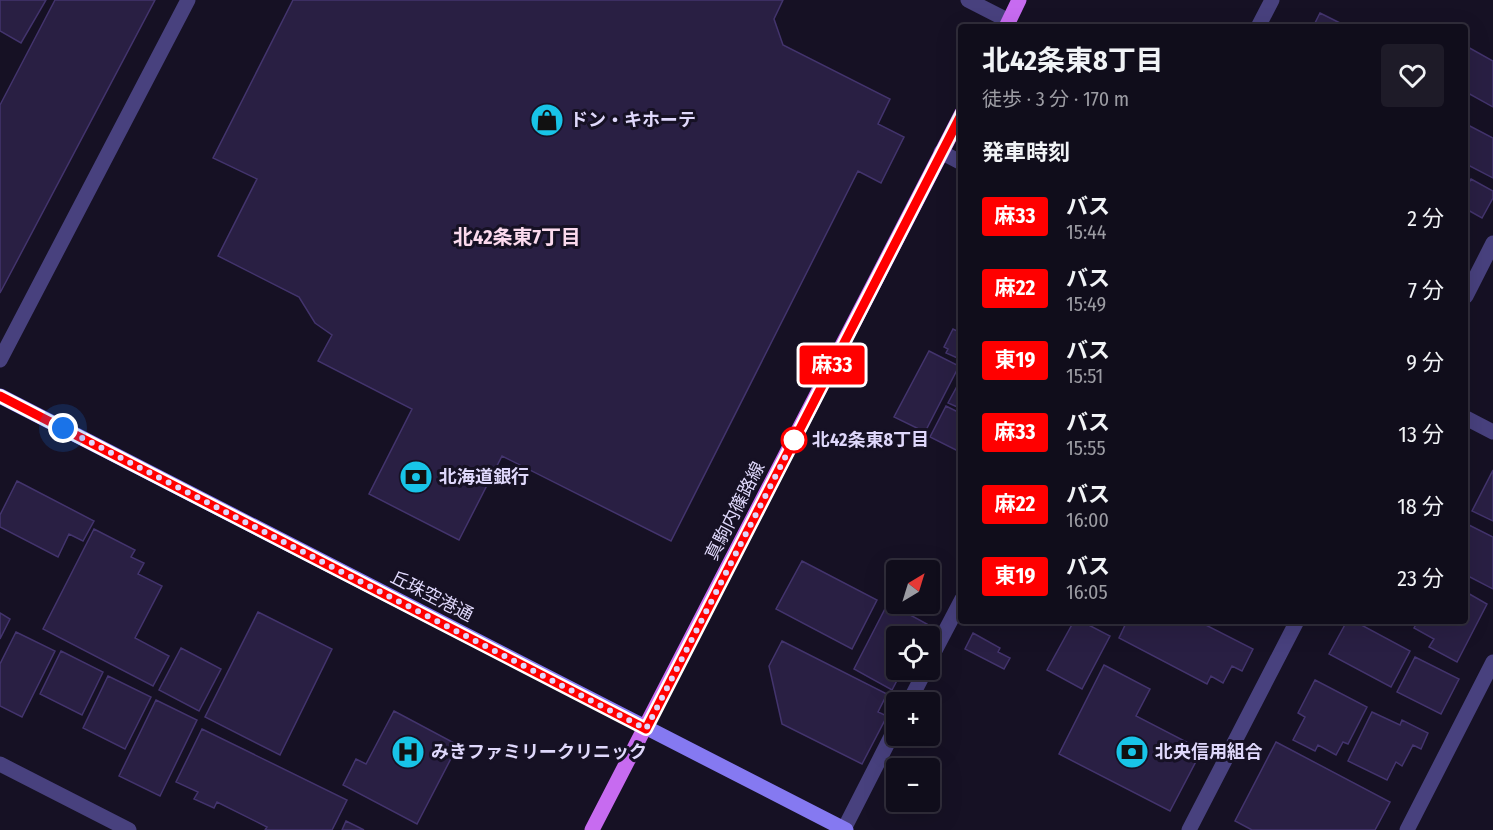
<!DOCTYPE html>
<html lang="ja">
<head>
<meta charset="utf-8">
<style>
  body { margin:0; font-family:"Fira Sans Condensed","Noto Sans JP",sans-serif; background:#1e1b28; color:#f1f3f6; height:100vh; display:flex; flex-direction:column; font-size:22px; white-space:nowrap }
  * { box-sizing:border-box; margin:0 }
  p { font-size:20px; color:#9c9ca3 }
  .icon { flex:none; width:33px; height:33px; fill:none; stroke:currentColor; stroke-width:2; stroke-linecap:round; stroke-linejoin:round }
  .map { position:relative; flex:1; overflow:hidden }
  .details { position:absolute; left:958px; top:24px; width:510px; height:600px; display:flex; flex-direction:column; background:#100d1b; border-radius:6px; box-shadow:0 6px 24px #0002,0 0 0 2px #302d3a }
  .details>* { flex:none }
  .badge { padding:0 12px; border-radius:4px; font-size:21px; line-height:39px }
  .needle { width:39px; rotate:38deg }
  .controls { position:absolute; left:886px; top:560px; display:grid; gap:12px }
  .controls a { display:grid; place-items:center; width:54px; height:54px; border-radius:6px; background:#100d1b; box-shadow:0 6px 24px #0002,0 0 0 2px #302d3a; font-size:30px }
  .you { position:absolute; width:30px; height:30px; margin:-15px; border:4px solid #fff; border-radius:50%; background:#1a73e8; box-shadow:0 0 0 9px #1a73e833 }
  .map>.badge { position:absolute; translate:-50% -50%; box-shadow:0 0 0 3px #fff }
  h2 { padding:0 24px; font-size:22px; line-height:54px }
  .round { display:grid; place-items:center; flex:none; width:63px; height:63px; border-radius:6px; background:#1e1b28 }
  .headline { display:flex; align-items:center; justify-content:space-between; height:102px; padding:0 24px }
  h1 { font-size:28px; font-weight:700; line-height:45px }
  ul { padding:0; list-style:none }
  li { display:flex; align-items:center; gap:18px; height:72px; padding:0 24px }
  li div { flex:1 }
  li b { display:block; font-size:22px }
  li em { font-style:normal }
  li .badge { min-width:66px; font-weight:700; text-align:center }
  .map>svg:first-child { display:block }
  .building { fill:#291f43; stroke:#43346d; stroke-width:1.5 }
  .lines { fill:none; stroke-linecap:round; stroke-linejoin:round }
  .minor { stroke:#48417e; stroke-width:15 }
  .secondary { stroke:#8579f1; stroke-width:15 }
  .primary { stroke:#c76bf0; stroke-width:15 }
  .line-casing { stroke:#fff; stroke-width:14 }
  .line { stroke:#f00; stroke-width:9 }
  .walk { stroke:#dfd8fb; stroke-width:6; stroke-dasharray:0 10.8 }
  .stop-dot { fill:#fff; stroke:#f00; stroke-width:3 }
  .labels { text-anchor:middle; stroke-width:6; stroke-linejoin:round; paint-order:stroke }
  .poi-label { font-size:18px; font-weight:bold; fill:#dfd8fb; stroke:#161124; text-anchor:start }
  .stop-label { font-size:18px; font-weight:bold; fill:#dfd8fb; stroke:#161124; text-anchor:start }
  .street-label { font-size:18px; fill:#dfd8fb; stroke:#161124 }
  .neighbourhood-label { font-size:20px; font-weight:bold; fill:#fbdaed; stroke:#161124 }
</style>
</head>
<body>
<div class="map">
<svg width="1493" height="830" viewBox="0 0 1493 830">
  <rect width="100%" height="100%" fill="#161124"/>
  <path class="building" d="M0,0h46l-25,43 -21,-12z
    M55,0h100l-155,293v-188z
    M293,0h490l-9,19 9,26 107,54 -12,25 26,13 -23,46 -23,-12 -187,370 -169,-85 -43,84 -90,-46 43,-85 -94,-48 14,-26 -17,-12 -16,-26 -81,-41 39,-77 -44,-21z
    M1320,13l28,14h-35z
    M1466,46l27,15v46l-27,-15z
    M1466,124l27,14v40l-27,-14z
    M1471,179l22,12v7l-11,20 -16,-9v-20z
    M962,322v38l-16,-7 2,-4 -4,-2 9,-18 4,2z
    M929,351l30,15 -34,66 -31,-15z
    M962,377v32l-14,-6z
    M946,406l16,8v39l-32,-16z
    M1493,470v51l-21,-10z
    M17,481l77,40 -11,20 -14,-7 -11,23 -58,-30v-12z
    M1467,524l26,13v52l-27,-14z
    M94,529l41,21 -4,7 13,6 -6,11 24,12 -27,52 34,18 -16,30 -110,-57z
    M802,561l75,39 -25,49 -76,-40z
    M1466,592l21,12 -30,58 -28,-15 5,-8 -20,-11 4,-7h48z
    M888,603l39,21 -6,12h-24v33h6l-11,21 -38,-21z
    M258,612l74,37 -52,106 -75,-38z
    M0,613l10,6 -10,20z
    M1074,621h7l29,15 -28,53 -35,-19z
    M1127,621h71l55,28 -11,22 -10,-5 -9,17 -12,-7 -4,8 -88,-46z
    M1347,621h7l56,30 -19,36 -62,-33z
    M16,632l39,19 -33,66 -22,-11v-42z
    M973,633l27,15 -2,4 12,6 -6,11 -39,-20z
    M782,641l105,53 -9,18 9,4 -25,48 -80,-40 -13,-58z
    M181,648l40,21 -22,42 -40,-21z
    M61,651l42,21 -21,43 -42,-21z
    M1415,657l44,22 -18,35 -44,-22z
    M1104,665l46,24 -14,27 66,34 -32,61 -111,-57z
    M108,676l43,21 -26,52 -42,-21z
    M1315,680l52,27 -19,37 -5,-2 -7,13 -18,-10 -3,6 -22,-11 12,-23 -7,-4z
    M156,700l41,20 -37,76 -41,-20z
    M394,711l64,34 -41,79 -74,-39 13,-26 10,5z
    M1372,712l28,13 2,-5 26,13 -7,16 -8,-4 -11,21 -6,-4 -9,18 -39,-19z
    M202,729l145,71 -15,30h-67l2,-3 -50,-25 -3,6 -20,-9 4,-7 -22,-10z
    M1276,742l114,60 -15,28h-123l-17,-9z
    M346,821l18,9h-22z"/>
  <g class="lines">
    <path class="minor" d="M968,0l41,21
      M1258,27l14,-27
      M941,152l21,11
      M1466,296l27,-53
      M0,360l188,-360
      M1466,418l27,14
      M930,660l32,-61
      M909,702l17,-33
      M0,764l129,66
      M844,829l53,-104
      M1189,830l108,-209
      M1407,830l86,-168"/>
    <path class="secondary" d="M0,396l846,434"/>
    <path class="primary" d="M1006,27l13,-27
      M592,830l370,-717"/>
  </g>
  <g class="lines">
    <defs>
      <path id="line" d="M0,396l646,333 316,-616"/>
    </defs>
    <use href="#line" class="line-casing"/>
    <use href="#line" class="line"/>
    <path class="walk" d="M63,428l583,301 148,-289"/>
  </g>
  <defs>
    <symbol id="shop-disc" viewBox="-11 -11 22 22"><circle r="9.5" fill="#18c4e7" stroke="#161124"/><path d="M-5-2.5h2.3a2.7 3.5 0 0 1 5.4 0H5L5.5 6h-11ZM-1.5-2.5h3a1.5 2.3 0 0 0-3 0Z" fill="#111"/></symbol>
    <symbol id="bank-disc" viewBox="-11 -11 22 22"><circle r="9.5" fill="#18c4e7" stroke="#161124"/><path d="M-6-4H6V4H-6ZM0-2.3a2.3 2.3 0 1 0 0 4.6a2.3 2.3 0 1 0 0-4.6Z" fill="#111"/></symbol>
    <symbol id="hospital-disc" viewBox="-11 -11 22 22"><circle r="9.5" fill="#18c4e7" stroke="#161124"/><path d="M-5-5h3v3.5h4V-5h3V5h-3V1.5h-4V5h-3Z" fill="#111"/></symbol>
  </defs>
  <g fill-rule="evenodd">
    <use href="#shop-disc" x="528" y="101" width="38" height="38"/>
    <use href="#bank-disc" x="397" y="458" width="38" height="38"/>
    <use href="#hospital-disc" x="389" y="733" width="38" height="38"/>
    <use href="#bank-disc" x="1113" y="733" width="38" height="38"/>
  </g>
  <circle class="stop-dot" cx="794" cy="440" r="12"/>
  <g class="labels">
    <g class="poi-label">
      <text x="570" y="126">ドン・キホーテ</text>
      <text x="439" y="483">北海道銀行</text>
      <text x="431" y="758">みきファミリークリニック</text>
      <text x="1155" y="758">北央信用組合</text>
    </g>
    <g class="stop-label">
      <text x="812" y="446">北42条東8丁目</text>
    </g>
    <g class="street-label">
      <text transform="translate(735 511) rotate(-63)" y="6">真駒内篠路線</text>
      <text transform="translate(432 596) rotate(27)" y="6">丘珠空港通</text>
    </g>
    <g class="neighbourhood-label">
      <text x="517" y="244">北42条東7丁目</text>
    </g>
  </g>
</svg>
<div class="controls">
<a><svg class="needle" viewBox="-14 -14 28 28"><path d="M0-13l5 13h-10z" fill="#e53935"/><path d="M0 13l5-13h-10z" fill="#9c9ca3"/></svg></a>
<a><svg class="icon" aria-label="locate" viewBox="0 0 24 24"><circle cx="12" cy="12" r="6"/><path d="M12 2v4M12 18v4M2 12h4M18 12h4"/></svg></a>
<a>+</a>
<a>−</a>
</div>
<div class="you" style="left:63px;top:428px"></div>
<b class="badge" style="left:832px;top:365px;background:#f00;color:#fff">麻33</b>
<section class="details">
<div class="headline"><div><h1>北42条東8丁目</h1><p>徒歩 · 3 分 · 170 m</p></div><a class="round"><svg class="icon" aria-label="heart" viewBox="0 0 24 24"><path d="M12 20l-8-8c-3-5 5-10 8-4 3-6 11-1 8 4z"/></svg></a></div>
<h2>発車時刻</h2>
<ul>
<li><span class="badge" style="background:#f00;color:#fff">麻33</span><div><b>バス</b><p>15:44</p></div><em>2 分</em></li>
<li><span class="badge" style="background:#f00;color:#fff">麻22</span><div><b>バス</b><p>15:49</p></div><em>7 分</em></li>
<li><span class="badge" style="background:#f00;color:#fff">東19</span><div><b>バス</b><p>15:51</p></div><em>9 分</em></li>
<li><span class="badge" style="background:#f00;color:#fff">麻33</span><div><b>バス</b><p>15:55</p></div><em>13 分</em></li>
<li><span class="badge" style="background:#f00;color:#fff">麻22</span><div><b>バス</b><p>16:00</p></div><em>18 分</em></li>
<li><span class="badge" style="background:#f00;color:#fff">東19</span><div><b>バス</b><p>16:05</p></div><em>23 分</em></li>
</ul>
</section>
</div>
</body>
</html>
